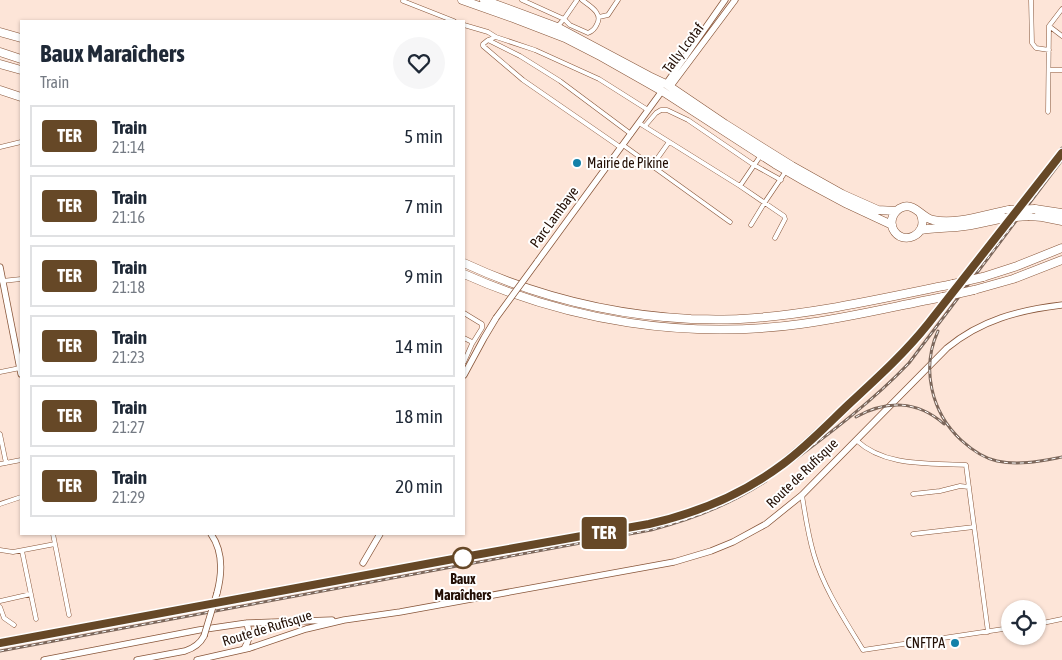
<!DOCTYPE html>
<html lang="fr">
<head>
<meta charset="utf-8">
<style>
  body { margin:0; font-family:"Asap Condensed",sans-serif; background:#f6f6f7; color:#1f2937; height:100vh; display:flex; flex-direction:column; font-size:19px; white-space:nowrap }
  * { box-sizing:border-box; margin:0 }
  p { font-size:16px; color:#747a83 }
  .icon { flex:none; width:28px; height:28px; fill:none; stroke:currentColor; stroke-width:2; stroke-linecap:round; stroke-linejoin:round }
  .map { position:relative; flex:1; overflow:hidden }
  .sheet { position:absolute; left:20px; top:20px; width:445px; height:515px; display:flex; flex-direction:column; background:#fff; border-radius:0px; box-shadow:0 1px 4px #0004 }
  .sheet>* { flex:none }
  .badge { padding:0 10px; border-radius:4px; font-size:18px; line-height:32px }
  .controls { position:absolute; left:1001px; top:600px; display:grid; gap:10px }
  .controls a { display:grid; place-items:center; width:45px; height:45px; border-radius:50%; background:#fff; box-shadow:0 1px 4px #0004; font-size:25px }
  .map>.badge { position:absolute; translate:-50% -50%; box-shadow:0 0 0 2px #fff }
  .round { display:grid; place-items:center; flex:none; width:52px; height:52px; border-radius:26px; background:#f6f6f7 }
  .headline { display:flex; align-items:center; justify-content:space-between; height:85px; padding:0 20px }
  h1 { font-size:24px; font-weight:700; line-height:38px }
  ul { padding:0; list-style:none }
  li { display:flex; align-items:center; gap:15px; height:62px; margin:0 10px 8px; padding:0 10px; border:2px solid #e0e1e3; border-radius:0px }
  li div { flex:1 }
  li b { display:block; font-size:19px }
  li em { font-style:normal }
  li .badge { min-width:55px; font-weight:700; text-align:center }
  .map>svg:first-child { display:block }
  .lines { fill:none; stroke-linecap:round; stroke-linejoin:round }
  .street-casing { stroke:#88563a; stroke-width:5 }
  .secondary-casing { stroke:#88563a; stroke-width:7 }
  .highway-casing { stroke:#88563a; stroke-width:9 }
  .street { stroke:#fff; stroke-width:4 }
  .secondary { stroke:#fff; stroke-width:5.5 }
  .highway { stroke:#fff; stroke-width:8 }
  .rail-casing { stroke:#7c675b; stroke-width:3 }
  .rail { stroke:#fff; stroke-width:1; stroke-dasharray:4; stroke-linecap:butt }
  .secondary-bridge-casing { stroke:#88563a; stroke-width:7; stroke-linecap:butt }
  .highway-bridge-casing { stroke:#88563a; stroke-width:9; stroke-linecap:butt }
  .secondary-bridge { stroke:#fff; stroke-width:5.5 }
  .highway-bridge { stroke:#fff; stroke-width:8 }
  .line-casing { stroke:#fff; stroke-width:11 }
  .line { stroke:#664827; stroke-width:8 }
  .poi-dot { fill:#1381a9; stroke:#fff; stroke-width:2 }
  .stop-dot { fill:#fff; stroke:#664827; stroke-width:2.5 }
  .labels { text-anchor:middle; stroke-width:4; stroke-linejoin:round; paint-order:stroke }
  .street-label { font-size:14px; fill:#220e04; stroke:#fff }
  .poi-label { font-size:14px; fill:#220e04; stroke:#fff; text-anchor:start }
  .stop-label { font-size:14px; font-weight:bold; fill:#220e04; stroke:#fff }
</style>
</head>
<body>
<div class="map">
<svg width="1062" height="660" viewBox="0 0 1062 660">
  <rect width="100%" height="100%" fill="#fde5d8"/>
  <g class="lines">
    <defs>
      <path id="street" d="M522,0l42,19 6,6 18,8c5,-2 7,-4 9,-9 6,-11 -7,-18 -15,-24
        M1031,0l1,43 4,5 13,2
        M403,1l51,20
        M599,17l9,-2 10,-15
        M464,25l24,7 8,5
        M1049,26l13,10
        M557,27l7,-8 13,-19
        M488,40l8,-3 39,13 64,29 49,31
        M1049,70h13
        M1048,112l1,-86 13,-17
        M639,123l101,63 44,30 1,3 -10,19
        M645,126l11,-13 5,-3h6l21,10 66,45 27,15
        M623,145l107,77
        M0,147l21,-5
        M620,147l-97,-67 -40,-34v-2l5,-4 32,16 40,25 71,53
        M652,166l17,-24
        M740,186l21,-31
        M751,225l14,-23 21,-31
        M2,281l19,-2
        M464,313l18,11v4l-10,16
        M464,338l8,4v2l-8,18
        M0,372l20,-4
        M0,434l6,29
        M856,440c29,27 72,23 110,25l22,167
        M0,464l21,-4
        M913,494l27,-3 20,-5 9,1
        M802,495c3,20 6,40 12,60 10,34 31,65 49,95l147,-22
        M0,504l21,-7
        M53,534l16,81
        M913,534l61,-7
        M0,550l13,2 42,-8
        M22,551l14,68
        M0,601l31,-7
        M0,607l4,11 10,7
        M1038,624l24,-5"/>
      <path id="secondary" d="M666,84l59,-84
        M670,87l65,-87
        M537,262l125,-171
        M0,267l21,107
        M464,375l20,-37 12,-20
        M211,534c12,17 11,40 6,59
        M363,563l17,-29
        M244,649c6,-10 6,-15 3,-26
        M44,660l155,-30 48,-7 85,-3
        M137,660l48,-9c9,-3 15,-7 19,-15
        M197,660l53,-12 56,-19 38,-9 56,-8 274,-50 37,-11 22,-9 33,-18 36,-29 145,-147c34,-28 72,-38 115,-43"/>
      <path id="highway" d="M462,0l51,18 52,20 37,19 60,34 113,73 31,18 41,22 45,21
        M484,0l73,27 92,49 17,8 59,40 67,42 50,28 36,16 18,1
        M0,32l21,6
        M0,52l21,7
        M0,64l21,6
        M0,90l21,7
        M1035,209l27,4
        M921,215c8,20 -19,32 -28,14 -4,-9 1,-19 10,-22 12,-4 19,11 30,13 24,5 53,-6 76,-10
        M1029,216l13,1 20,4
        M921,230c12,-2 24,-2 36,-3 16,-1 32,-6 48,-9
        M464,263c71,33 148,52 227,56 16,0 33,1 49,0 72,-4 143,-21 213,-35
        M464,274c105,47 222,66 337,50 47,-6 95,-18 142,-27
        M983,277l34,-11 45,-18
        M974,290l39,-11 49,-19"/>
    </defs>
    <use href="#street" class="street-casing"/>
    <use href="#secondary" class="secondary-casing"/>
    <use href="#highway" class="highway-casing"/>
    <use href="#street" class="street"/>
    <use href="#secondary" class="secondary"/>
    <use href="#highway" class="highway"/>
    <defs>
      <path id="rail" d="M938,331c-17,37 -7,81 23,109 11,10 22,18 36,21 22,5 44,0 65,-4
        M856,417c30,-17 61,-17 88,7
        M782,469c44,-33 89,-66 127,-106l153,-203
        M0,641l645,-119 45,-12 33,-13 33,-18 22,-15 20,-17 84,-77 34,-36 146,-186
        M0,651l651,-121c42,-11 79,-25 115,-49"/>
    </defs>
    <use href="#rail" class="rail-casing"/>
    <use href="#rail" class="rail"/>
    <defs>
      <path id="secondary-bridge" d="M496,318l41,-56
        M204,636l13,-43"/>
      <path id="highway-bridge" d="M1009,210l26,-1
        M1005,218l24,-2
        M953,284l30,-7
        M943,297l31,-7"/>
    </defs>
    <use href="#secondary-bridge" class="secondary-bridge-casing"/>
    <use href="#highway-bridge" class="highway-bridge-casing"/>
    <use href="#secondary-bridge" class="secondary-bridge"/>
    <use href="#highway-bridge" class="highway-bridge"/>
  </g>
  <g class="lines">
    <defs>
      <path id="line" d="M0,643l464,-86 185,-33c49,-11 94,-30 134,-60 23,-17 44,-39 65,-59 28,-26 56,-51 80,-81l134,-171"/>
    </defs>
    <use href="#line" class="line-casing"/>
    <use href="#line" class="line"/>
  </g>
  <g class="poi-dot">
    <circle cx="577" cy="163" r="5"/>
    <circle cx="955" cy="643" r="5"/>
  </g>
  <circle class="stop-dot" cx="463" cy="558" r="10"/>
  <g class="labels">
    <g class="street-label">
      <text transform="translate(683 48) rotate(-53)" y="5">Tally Lcotaf</text>
      <text transform="translate(554 217) rotate(-54)" y="5">Parc Lambaye</text>
      <text transform="translate(802 473) rotate(-44)" y="5">Route de Rufisque</text>
      <text transform="translate(267 628) rotate(-17)" y="5">Route de Rufisque</text>
    </g>
    <g class="poi-label">
      <text x="587" y="168">Mairie de Pikine</text>
      <text x="945" y="648" text-anchor="end">CNFTPA</text>
    </g>
    <g class="stop-label">
      <text x="463" y="584">Baux<tspan x="463" dy="16">Maraîchers</tspan></text>
    </g>
  </g>
</svg>
<div class="controls">
<a><svg class="icon" aria-label="locate" viewBox="0 0 24 24"><circle cx="12" cy="12" r="6"/><path d="M12 2v4M12 18v4M2 12h4M18 12h4"/></svg></a>
</div>
<b class="badge" style="left:604px;top:533px;background:#664827;color:#fff">TER</b>
<section class="sheet">
<div class="headline"><div><h1>Baux Maraîchers</h1><p>Train</p></div><a class="round"><svg class="icon" aria-label="heart" viewBox="0 0 24 24"><path d="M12 20l-8-8c-3-5 5-10 8-4 3-6 11-1 8 4z"/></svg></a></div>
<ul>
<li><span class="badge" style="background:#664827;color:#fff">TER</span><div><b>Train</b><p>21:14</p></div><em>5 min</em></li>
<li><span class="badge" style="background:#664827;color:#fff">TER</span><div><b>Train</b><p>21:16</p></div><em>7 min</em></li>
<li><span class="badge" style="background:#664827;color:#fff">TER</span><div><b>Train</b><p>21:18</p></div><em>9 min</em></li>
<li><span class="badge" style="background:#664827;color:#fff">TER</span><div><b>Train</b><p>21:23</p></div><em>14 min</em></li>
<li><span class="badge" style="background:#664827;color:#fff">TER</span><div><b>Train</b><p>21:27</p></div><em>18 min</em></li>
<li><span class="badge" style="background:#664827;color:#fff">TER</span><div><b>Train</b><p>21:29</p></div><em>20 min</em></li>
</ul>
</section>
</div>
</body>
</html>
